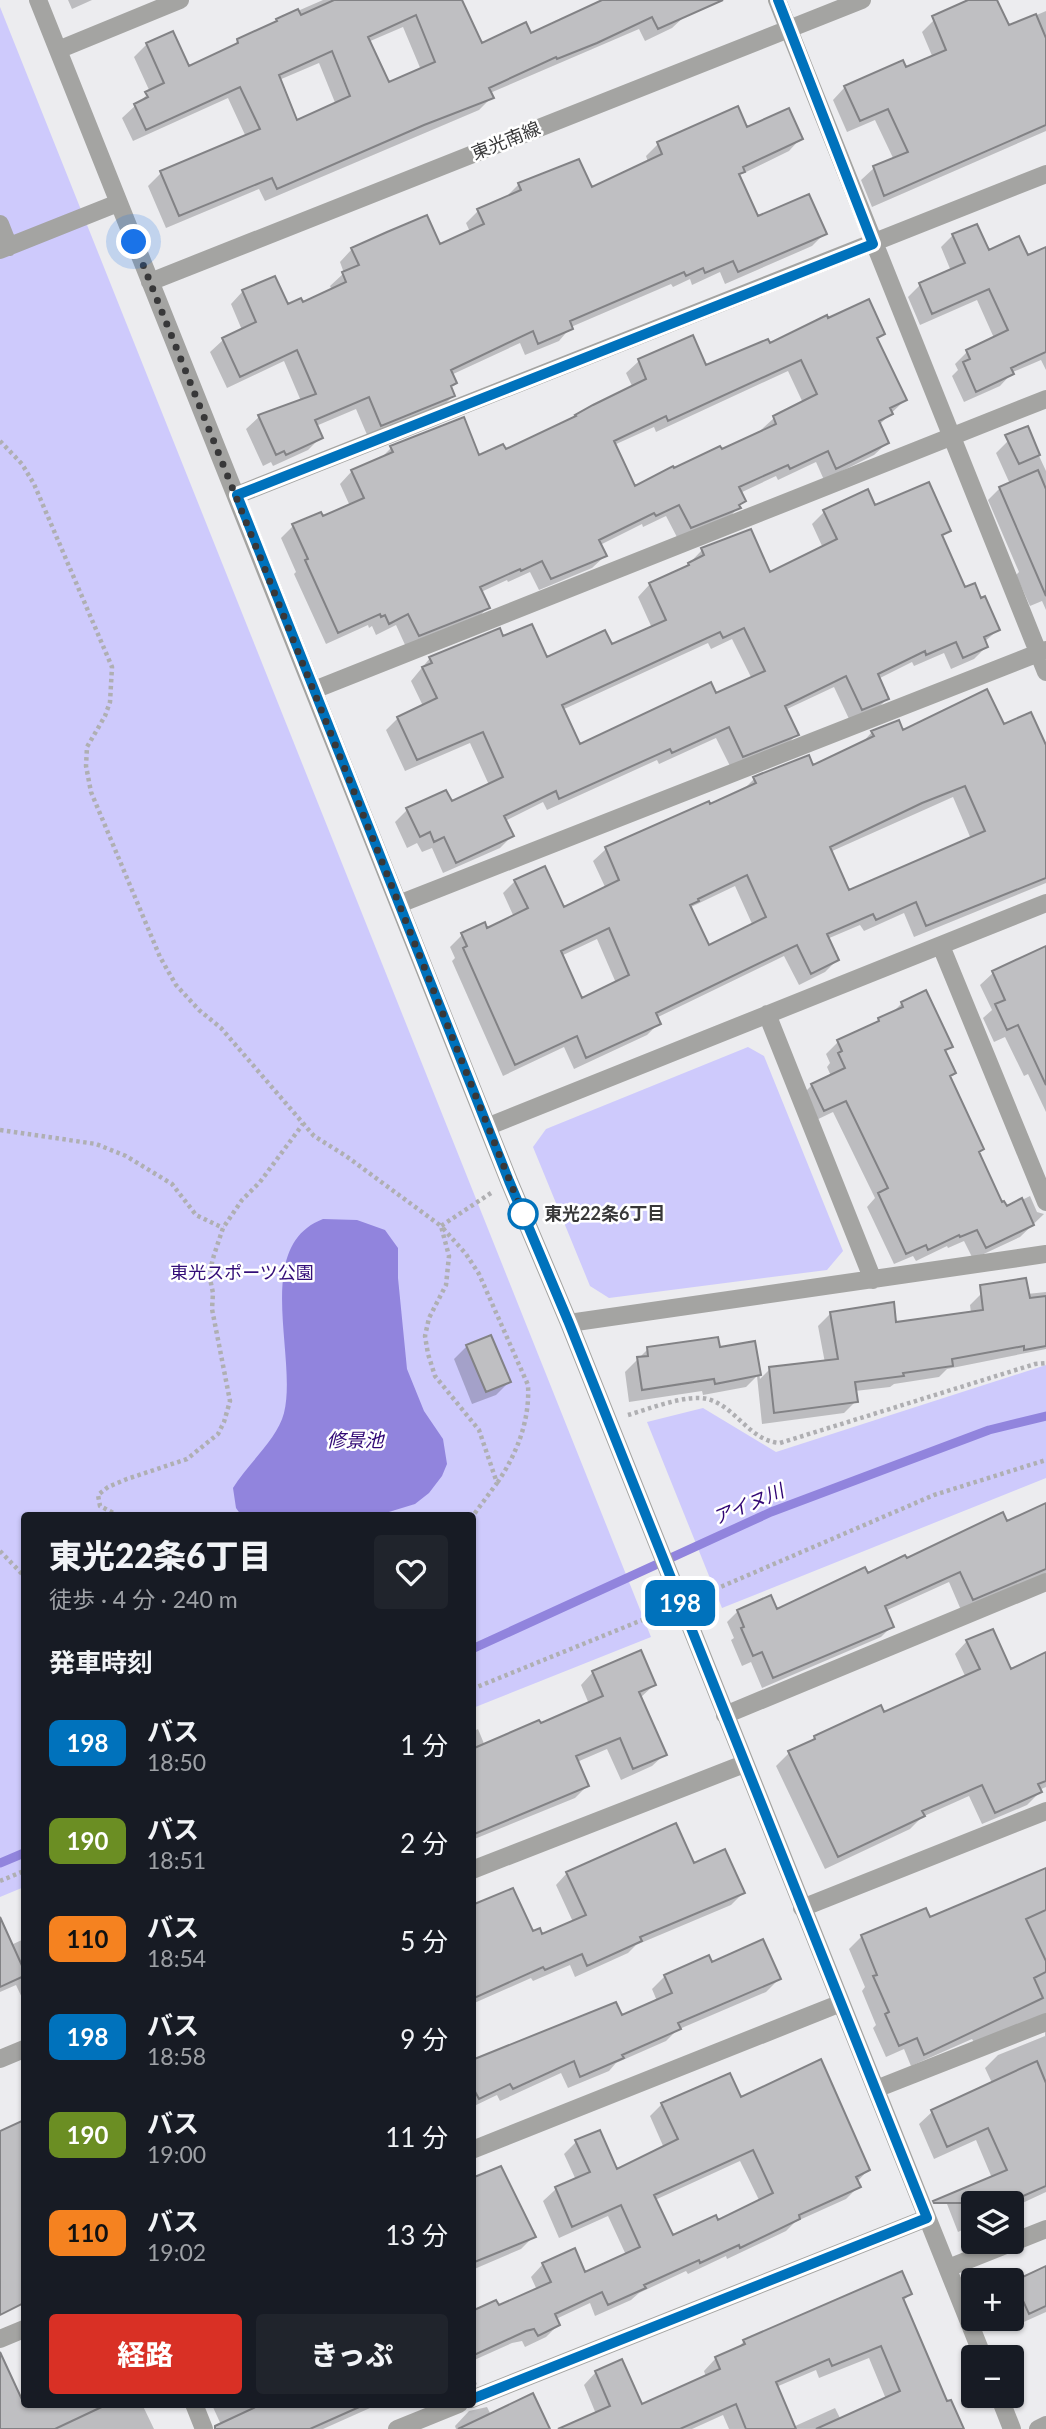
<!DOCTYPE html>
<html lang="ja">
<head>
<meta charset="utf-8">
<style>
  body { margin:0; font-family:Lato,"Noto Sans JP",sans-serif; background:#20242c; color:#f1f3f6; height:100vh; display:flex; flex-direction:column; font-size:26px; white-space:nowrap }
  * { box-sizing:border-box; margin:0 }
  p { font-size:23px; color:#9ea1a6 }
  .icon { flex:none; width:38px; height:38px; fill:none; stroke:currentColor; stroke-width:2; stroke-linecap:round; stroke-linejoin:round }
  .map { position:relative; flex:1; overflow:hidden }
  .sheet { position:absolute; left:21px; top:1512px; width:455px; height:896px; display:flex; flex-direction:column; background:#171b24; border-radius:7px; box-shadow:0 2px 5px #0004 }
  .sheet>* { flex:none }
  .badge { padding:0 14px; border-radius:10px; font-size:24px; line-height:46px }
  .controls { position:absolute; left:961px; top:2191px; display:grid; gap:14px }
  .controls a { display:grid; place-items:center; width:63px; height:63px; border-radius:7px; background:#171b24; box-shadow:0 2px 5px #0004; font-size:35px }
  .you { position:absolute; width:35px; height:35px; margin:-18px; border:5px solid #fff; border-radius:50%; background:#1a73e8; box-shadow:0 0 0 10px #1a73e833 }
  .map>.badge { position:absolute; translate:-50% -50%; box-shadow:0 0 0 4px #fff }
  h2 { padding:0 28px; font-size:26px; line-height:63px }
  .round { display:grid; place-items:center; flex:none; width:74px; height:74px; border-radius:7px; background:#20242c }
  .overview { display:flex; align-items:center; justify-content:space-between; height:119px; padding:0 28px }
  h1 { font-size:33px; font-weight:800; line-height:52px }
  .cta { display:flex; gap:14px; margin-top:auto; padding:14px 28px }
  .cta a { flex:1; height:80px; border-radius:7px; background:#d93025; color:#fff; font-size:28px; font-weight:800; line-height:80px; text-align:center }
  .cta a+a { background:#20242c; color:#f1f3f6 }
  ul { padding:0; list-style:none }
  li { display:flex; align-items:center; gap:21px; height:98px; padding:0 28px }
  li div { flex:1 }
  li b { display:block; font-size:26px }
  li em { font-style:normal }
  li .badge { min-width:77px; font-weight:700; text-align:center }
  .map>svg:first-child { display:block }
  .green { fill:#cecafc }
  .water { fill:#9184dd }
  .shadow { fill:#0003; fill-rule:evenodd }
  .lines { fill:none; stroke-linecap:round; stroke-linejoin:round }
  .stream { stroke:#9184dd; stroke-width:9 }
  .building { fill:#bfbfc2; stroke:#828285; stroke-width:2; fill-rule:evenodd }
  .path { stroke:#afafb2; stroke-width:4.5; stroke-dasharray:3.5 3.5; stroke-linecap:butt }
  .minor { stroke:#a4a4a2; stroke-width:18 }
  .line-casing { stroke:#fff; stroke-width:16 }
  .line { stroke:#0072bc; stroke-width:10 }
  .walk { stroke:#383839; stroke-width:7; stroke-dasharray:0 12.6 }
  .stop-dot { fill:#fff; stroke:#0072bc; stroke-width:3.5 }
  .labels { text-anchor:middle; stroke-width:5; stroke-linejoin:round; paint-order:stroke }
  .street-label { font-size:18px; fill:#383839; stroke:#fff }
  .stop-label { font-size:18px; font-weight:bold; fill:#383839; stroke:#fff; text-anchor:start }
  .park-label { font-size:18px; fill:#330d78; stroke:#fff }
  .water-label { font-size:19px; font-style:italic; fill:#300674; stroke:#fff }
</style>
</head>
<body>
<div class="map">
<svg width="1046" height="2429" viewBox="0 0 1046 2429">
  <rect width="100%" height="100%" fill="#ececef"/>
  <path class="green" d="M0,7l651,1630 -178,71 -1,-192h-448v371l-24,10z
    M748,1047l16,9 79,195 -16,19 -218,28 -19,-12 -57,-139 13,-18z
    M1046,1365v113l-324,130 -75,-186 56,-14 73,44z"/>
  <path class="water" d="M323,1219l34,1 28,10 13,18v30l9,91 17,42 19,28 4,25 -5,12 -13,17 -14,11 -36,11h-138l-5,-7 -3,-20c15,-25 44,-48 51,-75 14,-56 -32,-167 39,-194z"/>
  <path class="shadow" d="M68,0h24l-20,9z
    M323,0h140l-1,3 19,43 49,-11 77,-35h102l-24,16 -13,12 -27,13 -6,-12 -149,64 2,4 -13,13 -214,91 -6,-12 -93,39 -18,-42 13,-13 85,-36 -18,-39 -95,43 -11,-23 28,-26 -16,-35 13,-13 41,24 41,-19 9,-8 34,-15 5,-6zM403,27l18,43 -33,14 -20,-42zM319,63l17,42 -40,17 -17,-42z
    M978,0h17l13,27 38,-16v120l-174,76 -11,-27 13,-12 20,-8 -19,-40 -28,12 -14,-32 12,-13 60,-17 28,-12 -11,-26 12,-12z
    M746,129l55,9 -12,13 -51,25 19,42 68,15 -13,13 -87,38 -5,-12 -28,13 -2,-6 -17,8 -2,-3 -100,43 -12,14 -34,14 -5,-12 -69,32 4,8 -5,5 3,8 -13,13 -72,28 -12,-28 -40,17 5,11 -13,13 -35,16 -2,-4 -8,4 -17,-37 13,-12 42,-16 -17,-40 -57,27 -17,-36 13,-12 19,-10 -11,-26 12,-13 44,15 15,-2 30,-14 -2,-4 14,-13 -4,-11 12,-13 87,-3 31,-14 -4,-9 12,-12 28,-14 12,-12 60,-24 13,28 57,-27 -2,-6 12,-12z
    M953,235l35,17 39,6 19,-9v121l-5,-10 -28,12 -13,14 -36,16 -12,-26 6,-6 -3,-6 12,-12 27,-14 -17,-38 -57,25 -12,-28 12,-12 31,-14 -10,-24z
    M883,334l-6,6 28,60 -26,25 8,18 -13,12 -50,25 -8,-18 -38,18 -2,-4 -36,17 4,8 -17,19 -49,19 -12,-23 -23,11 -1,-3 -42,21 5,11 -13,12 -53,22 -9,-18 -22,10 -1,-2 -26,12 7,15 -12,13 -70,27 -10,-22 -20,10 -4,-9 -3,2 -1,-3 -42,19 -32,-70 2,-2 -15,-34 12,-12 29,-8 28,-12 -10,-22 12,-13 28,-12 11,-11 87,9 27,-6 67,-31 61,-32 -7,-15 13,-12 53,-24 13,30 64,-21zM788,371l15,32 -29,15 -13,12 1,2 -128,56 -20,-43 40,-18 2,5z
    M1028,432l18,39v139l-4,-9 -12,5 -14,-31 3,-3 -31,-72 12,-12 10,-4 -14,-31 12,-12z
    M875,508l74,23 -8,7 24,52 33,40 -14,12 2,5 -12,12 -23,10 -7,-16 -30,13 -2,-4 -34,17 9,20 -12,12 -25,10 -16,-34 -49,23 12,24 -12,13 -54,21 -15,-30 -57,26 -2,-4 -110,50 -4,-8 -38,19 7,15 -12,12 -57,25 -11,-25 -10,4 -5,-9 -10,5 -12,-26 12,-12 44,-7 38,-18 -19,-42 -65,28 -19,-41 12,-12 25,-12 -12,-25 19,-23 73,-20 43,21 65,-12 41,-19 -14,-31 12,-13 33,-14 19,-20 67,24 54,-26 -11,-24 12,-12zM732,639l20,40 -37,16 -136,51 -17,-36 146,-67 3,6z
    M1003,726l43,23v134l-132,54 -10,-24 -40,18 -4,-6 -33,14 10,21 -12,12 -26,13 -15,-29 -128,62 3,5 -12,12 -73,34 -10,-22 -61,29 -51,-115 3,-3 -5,-11 12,-12 25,-5 27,-13 -11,-24 12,-12 48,28 43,-20 -13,-28 13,-12 102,-46 1,3 32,-14 13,-13 58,-12 49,-23 11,-12zM953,797l18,42 -122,54 -19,-41zM735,886l18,40 -45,22 -19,-40zM597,939l19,44 -35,17 -20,-44z
    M1046,954v158l-18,-38 -4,2 -19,-39 -11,5 -11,-24 9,-8 -12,-25 13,-12z
    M902,1003l49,44 -7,6 9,20 -4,5 28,75 24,51 5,4 24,-12 7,16 7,2 -24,23 -47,22 -9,-18 -16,7 -1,-2 -31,15 -3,-5 -19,8 -27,-57 8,-9 -42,-86 -21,10 -12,-25 12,-12 19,-9 -4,-9 3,-4 -4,-9 12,-12 34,-15 7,-7 12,-6z
    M1046,1292v57l-99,20 -8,8 -45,7 -4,3 -35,4 1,10 -12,12 -82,11 -5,-48 -11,11 -43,8 -1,-4 -73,11 -4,-30 23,-23h70l35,-6 7,36 10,-10 55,-6 -7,-37 12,-12 64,10 77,-11 -1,-8 12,-12 45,1z
    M467,1346l42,36 -13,13 -24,9 -18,-45z
    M1046,1505v69l-85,36 -12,-28 -64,29 7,15 -11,11 -119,51 -11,-26 -9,4 -11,-26 3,-2 -7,-16 11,-11 38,1 230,-89z
    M967,1641l43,30 36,-18v134l-7,3 1,2 -13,13 -45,19 -13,-28 -47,21 -12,12 -85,40 -49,-103 13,-13 18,-8 8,-8 68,-23 83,-36 -11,-24z
    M593,1672l61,13 -14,13 25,56 -13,12 -31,14 -14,-31 -30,13 10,24 -12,12 -103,42v-108l6,-3 7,17 104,-42 -8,-19z
    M693,1865l50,28 -12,12 -95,40 -8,8 -53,24 -5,-12 -37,16 -2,-3 -59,26v-56l61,-15 8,3 32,-14 -17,-37 11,-12z
    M1046,1870v322l-34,16v-5h-39v22l-15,7 -11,-28 12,-13 33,-13 -16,-38 -42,19 -15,-35 13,-12 61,-27 -8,-17 13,-13 47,-19v-4l-70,12 -3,-5 -61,27 -7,-17 -18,8 -13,-29 3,-3 -14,-34 3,-4 -16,-38 13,-13 67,-17z
    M24,1939v63l-8,-17 -16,7v-47h11z
    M711,1964l68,15 -13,13 -89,38 -11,11 -50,22 -7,8 -41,17 -7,-15 -61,28 -3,-6 -25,12v-45l149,-45 36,-16 -5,-12 13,-13z
    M740,2099l128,71 -11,12 2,4 -13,13 -51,23 -9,9 -59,28 -1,-3 -38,18 -2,-3 -47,22 -8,7 -36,16 -5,-13 -34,16 2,6 -12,12 -21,10 -3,-6 -10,2 -40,18v-48l26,-5 39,-18 -6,-13 12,-13 41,10 42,-19 -18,-39 -49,22 -16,-37 13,-12 20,-9 -12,-26 12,-12 40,29 48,-23 -14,-32 12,-12zM740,2161l20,41 -43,20 -45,15 -17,-37z
    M24,2127v73l-24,12v-79z
    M472,2180l61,57 -12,12 -49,21z
    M1046,2268v44l-31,14 -3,-9v-31z
    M910,2294l-7,7 53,128h-227l-6,-14 -31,14h-130l34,-15 -12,-29 12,-13 45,34 65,-29 -2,-6 12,-13 20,-8 8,-9zM869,2358l17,41 -45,21 -6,-12 -42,19 -17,-40 40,-17 3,8z
    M0,2365l21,38 121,1 12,25h-154z
    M472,2373l5,11 -5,4z
    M209,2404h170l-56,25h-100l-11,-24z
    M487,2407l4,8 57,14h-92l-1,-3 14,-15z"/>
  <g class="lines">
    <path class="stream" d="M472,1649l299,-137 218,-82 57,-14
      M0,1863l24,-10"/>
  </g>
  <path class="building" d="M334,0h128l20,43 44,-21 5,11 71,-33h121l-65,29 -6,-12 -55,26 -40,16 -1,-2 -67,31 5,10 -70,27 -147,64 -5,-11 -93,38 -19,-45 100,-42 -20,-42 -94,43 -12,-26 14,-7 -3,-5 19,-9 -18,-40 27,-12 16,35 49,-23 -1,-4 40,-18 -1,-2 22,-10 3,6zM416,15l19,47 -46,20 -21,-45zM332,51l18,45 -53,24 -18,-45z
    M968,0h29l12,25 27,-11 10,24v87l-162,71 -11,-30 35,-14 -20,-43 -28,12 -16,-35 59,-26 3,7 40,-17 -14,-34z
    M738,106l9,21 42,-19 14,31 -60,28 2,5 -6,2 19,42 51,-22 18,40 -89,38 -5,-11 -28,12 -2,-5 -17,8 -2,-4 -114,49 3,8 -35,15 -5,-13 -82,39 6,13 -6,3 4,10 -74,30 -12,-29 -54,23 8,18 -37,17 -2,-4 -8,4 -18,-40 58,-21 -19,-44 -57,27 -18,-39 34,-16 -14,-32 33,-14 13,28 13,-6 2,4 43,-20 -4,-10 17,-7 -8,-17 36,-16 40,-17 13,29 44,-20 -7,-15 44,-19 -3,-7 61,-24 13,28 70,-33 -5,-12z
    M977,224l12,26 30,-14 9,19 18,-8v105l-35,16 3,6 -38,18 -13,-30 7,-3 -4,-9 42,-20 -19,-41 -57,25 -13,-31 46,-20 -13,-29z
    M869,299l16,35 -8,4 30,62 -17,8 3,6 -14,7 10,22 -53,26 -8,-18 -38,18 -2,-4 -49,22 7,14 -7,4 2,3 -50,20 -12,-23 -23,11 -2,-3 -55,27 8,16 -56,23 -9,-18 -21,10 -1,-2 -40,18 10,21 -71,28 -11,-22 -19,10 -4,-9 -4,2 -1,-3 -42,19 -33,-73 3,-1 -16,-35 29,-12 2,4 41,-18 -13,-28 42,-18 -3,-6 74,-29 15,38 24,-11 3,5 70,-33 -1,-1 18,-10 53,-26 -8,-20 55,-24 13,30 62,-26 2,4 57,-28 1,3zM801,360l16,34 -44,22 3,8 -54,25 -2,-3 -46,22 -1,-2 -38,20 -21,-45 52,-25 2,5z
    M1028,426l12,29 -21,9 -14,-29z
    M1038,470l8,19v107l-47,-109z
    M929,482l22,49 -9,4 23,52 10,-4 6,15 4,-2 15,34 -16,7 4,10 -25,11 -7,-16 -30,13 -1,-4 -47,23 11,25 -27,11 -16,-34 -61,30 14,29 -56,22 -14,-30 -57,26 -2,-4 -111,50 -3,-8 -52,25 10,20 -58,27 -12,-26 -10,5 -4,-10 -10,5 -14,-29 40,-18 6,11 51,-24 -20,-45 -66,28 -20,-43 40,-19 -15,-31 10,-4 -3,-6 71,-29 3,8 29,-12 15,33 58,-27 7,14 54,-24 -17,-37 40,-18 -1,-2 16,-8 -3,-7 50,-19 19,43 67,-33 -14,-29 45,-21 7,16zM744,628l21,43 -49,22 -5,-11 -131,62 -18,-39 158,-73 3,6z
    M987,689l17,35 27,-12 15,33v133l-120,48 -10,-24 -40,18 -3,-6 -46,20 12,26 -28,14 -14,-29 -141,68 5,11 -75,34 -9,-22 -62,29 -52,-117 4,-2 -6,-13 24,-11 2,6 41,-20 -14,-28 31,-14 19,41 55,-27 -14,-33 104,-46 1,3 46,-21 -3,-6 56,-22 4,10 61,-29 -3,-5 28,-11 4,10zM965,786l20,45 -136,59 -19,-43 92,-44zM747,875l19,42 -57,28 -19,-40 9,-4 -1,-2zM609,928l20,47 -47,23 -21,-47z
    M1046,946v139l-28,-60 -11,5 -12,-26 10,-4 -13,-29z
    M926,990l27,57 -8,3 11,23 -6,3 34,73 -5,3 23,50 2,-1 3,5 15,-8 12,27 -48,23 -9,-18 -17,7 -1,-2 -31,15 -2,-5 -20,9 -28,-61 10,-5 -42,-87 -22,10 -13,-27 34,-16 -7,-15 4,-2 -5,-11 42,-19 -1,-3 25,-11 -2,-5z
    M1026,1278l4,20 16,-2v50l-22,4v-4l-72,13 1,7 -50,7 1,3 -49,6 3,20 -84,11 -5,-46 69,-8 -8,-47 64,-10 2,20 87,-12 -3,-25z
    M491,1335l20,47 -25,10 -20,-47z
    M718,1337l2,10 35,-6 6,34 -46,9 -1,-5 -72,11 -5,-33 11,-1 -1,-9z
    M1046,1503v66l-73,31 -13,-28 -75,34 9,21 -121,51 -11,-26 -9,4 -12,-28 3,-1 -7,-17 34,-15 6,14 88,-42 3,6 37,-18 2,3 96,-46 4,9z
    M993,1629l18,40 35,-17v129l-8,3 4,8 -47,21 -13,-28 -60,26 3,5 -87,41 -50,-106 27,-12 -1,-3 67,-31 3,7 96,-43 -14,-29z
    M641,1650l15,35 -17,7 28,63 -34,14 -13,-31 -44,18 13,30 -117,49v-86l67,-29 2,3 62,-27 -11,-25z
    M676,1823l18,40 31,-14 20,44 -105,44 2,4 -55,25 -5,-12 -37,16 -2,-3 -71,32v-94l41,-17 20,43 7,-3 2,6 44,-19 -20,-43z
    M1046,1868v42l-20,9 20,42v11l-12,6 9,20 -119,57 -7,-17 -18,8 -14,-32 4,-2 -16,-36 4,-1 -16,-40 65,-27 4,9z
    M0,1917l24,53v6l-24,11z
    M763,1939l18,40 -103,44 3,6 -59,26 2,3 -44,19 -6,-16 -61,28 -3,-5 -31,15 -7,-13v-26l144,-58 6,13 50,-22 -8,-18 45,-20 3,7z
    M821,2059l49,111 -14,7 5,10 -62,28 1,4 -60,29 -1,-3 -39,18 -1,-3 -55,25 2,3 -38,17 -6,-13 -47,22 5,11 -22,11 -4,-7 -8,2 -54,25v-45l24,-11 3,5 52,-23 -9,-19 33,-15 10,24 55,-25 -19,-42 -49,22 -17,-40 35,-15 -15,-32 25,-10 17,39 61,-30 -17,-36 69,-30 11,24zM753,2150l20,43 -55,27 -2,-5 -43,20 -19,-40z
    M1037,2061l9,22v103l-39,17h-73l-1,-2 74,-31 -19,-42 -41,19 -16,-37z
    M24,2120v183l-24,12v-184z
    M501,2166l35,71 -64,26v-85z
    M1046,2266v40l-17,8 -15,-33z
    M902,2271l10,23 -9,4 44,103 4,-1 13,29h-148l84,-38 -19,-45 -49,20 -3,-7 -53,23 20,47h-50l-10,-25 -56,25h-122l52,-23 -15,-35 27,-12 20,45 78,-35 -5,-12 30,-13 -2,-4z
    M0,2352l24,52h84l-53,25h-55z
    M533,2393l17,36h-92z
    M262,2404h104l-56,25h-95v-3z"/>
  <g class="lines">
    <path class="path" d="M0,441l22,23 12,20 78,183 -2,35 -5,14 -18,31 -1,19 5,26 69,165 16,28 23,25 22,18 93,108 32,20 95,70 8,30 -3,29 -17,33 -4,18 3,18 7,22 44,54 18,53 -25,34
      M0,1130l96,14 30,12 46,28 24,31 27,13
      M491,1193l-50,33 25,28 13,20 49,111c2,35 -11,69 -31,98
      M628,1415c21,-6 58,-21 79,-16 29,7 42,42 73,44l255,-79 11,-1
      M119,1516l-19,-10 -2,-11 10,-8 19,-8 60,-20 31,-25 6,-12 6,-21 -18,-92 1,-16 -4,-19 5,-19 9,-27 19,-28 18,-18 43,-58
      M0,1551l24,25
      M702,1595l232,-100 112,-35
      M472,1689l190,-77
      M0,1881l24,-10"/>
    <path class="minor" d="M38,0l471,1181 60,142 414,1034
      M777,0l269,672
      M58,50l122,-50
      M0,224l9,23
      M0,250l118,-47
      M150,282l712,-282
      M237,495l809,-321
      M314,690l732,-291
      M399,904l647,-254
      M941,946l105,256
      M767,1014l106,266
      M489,1126l557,-223
      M569,1323l477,-69
      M725,1715l321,-133
      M472,1870l272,-106
      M802,1908l244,-97
      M0,2059l24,-10
      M876,2089l170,-67
      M472,2150l369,-147
      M948,2268l98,-39
      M0,2339l24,-10
      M999,2396l13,33
      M472,2399l455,-181
      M194,2404l10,25
      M397,2429l62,-25
      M1038,2429l8,-4"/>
  </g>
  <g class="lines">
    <defs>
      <path id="line" d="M472,2399l455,-181 -358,-895 -60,-142 -272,-686 636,-251 -95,-244"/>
    </defs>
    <use href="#line" class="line-casing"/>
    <use href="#line" class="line"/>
    <path class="walk" d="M134,242l389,972"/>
  </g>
  <circle class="stop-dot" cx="523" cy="1214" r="14"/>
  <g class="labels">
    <g class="street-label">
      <text transform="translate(506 141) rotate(-22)" y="6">東光南線</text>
    </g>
    <g class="stop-label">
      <text x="544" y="1220">東光22条6丁目</text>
    </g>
    <g class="park-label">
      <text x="242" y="1279">東光スポーツ公園</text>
    </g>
    <g class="water-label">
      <text x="355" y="1447">修景池</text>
      <text transform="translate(748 1504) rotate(-23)" y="7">アイヌ川</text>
    </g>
  </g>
</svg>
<div class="controls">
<a><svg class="icon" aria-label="layers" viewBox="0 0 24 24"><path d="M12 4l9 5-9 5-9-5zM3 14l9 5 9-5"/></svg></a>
<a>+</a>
<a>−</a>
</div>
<div class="you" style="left:134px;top:242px"></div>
<b class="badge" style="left:680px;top:1603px;background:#0072bc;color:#fff">198</b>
<section class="sheet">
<div class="overview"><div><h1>東光22条6丁目</h1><p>徒歩 · 4 分 · 240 m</p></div><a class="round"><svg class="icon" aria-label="heart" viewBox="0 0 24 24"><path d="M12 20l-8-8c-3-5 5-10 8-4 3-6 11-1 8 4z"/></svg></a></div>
<h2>発車時刻</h2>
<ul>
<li><span class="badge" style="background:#0072bc;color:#fff">198</span><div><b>バス</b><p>18:50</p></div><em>1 分</em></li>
<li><span class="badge" style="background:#6b8e23;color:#fff">190</span><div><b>バス</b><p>18:51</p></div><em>2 分</em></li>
<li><span class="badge" style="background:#f58220;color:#111">110</span><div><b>バス</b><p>18:54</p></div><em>5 分</em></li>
<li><span class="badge" style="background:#0072bc;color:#fff">198</span><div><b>バス</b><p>18:58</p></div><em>9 分</em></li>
<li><span class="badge" style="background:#6b8e23;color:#fff">190</span><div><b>バス</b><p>19:00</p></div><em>11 分</em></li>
<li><span class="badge" style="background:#f58220;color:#111">110</span><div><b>バス</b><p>19:02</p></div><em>13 分</em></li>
</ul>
<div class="cta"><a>経路</a><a>きっぷ</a></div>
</section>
</div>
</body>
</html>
